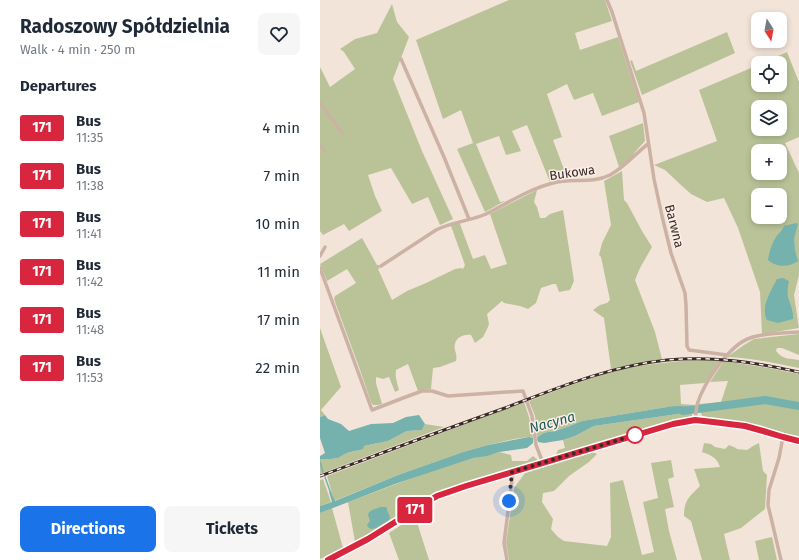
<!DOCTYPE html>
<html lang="en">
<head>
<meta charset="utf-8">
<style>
  body { margin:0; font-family:"Fira Sans",sans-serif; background:#f6f6f7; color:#1f2937; height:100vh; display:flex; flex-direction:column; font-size:15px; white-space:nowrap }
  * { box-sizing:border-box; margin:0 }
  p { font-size:13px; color:#747a83 }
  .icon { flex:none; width:22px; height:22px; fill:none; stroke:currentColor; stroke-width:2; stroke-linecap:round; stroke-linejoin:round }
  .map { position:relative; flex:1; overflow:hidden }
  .side { display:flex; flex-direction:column; background:#fff; width:320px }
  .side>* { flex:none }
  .badge { padding:0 8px; border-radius:3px; font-size:14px; line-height:26px }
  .needle { width:26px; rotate:169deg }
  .tools { position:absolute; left:431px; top:12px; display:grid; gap:8px }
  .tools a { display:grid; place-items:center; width:36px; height:36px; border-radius:8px; background:#fff; box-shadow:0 2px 6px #0003; font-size:20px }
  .you { position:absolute; width:20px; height:20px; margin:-10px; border:3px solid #fff; border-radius:50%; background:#1a73e8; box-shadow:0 0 0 6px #1a73e833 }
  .map>.badge { position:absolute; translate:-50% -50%; box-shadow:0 0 0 2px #fff }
  h2 { padding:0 20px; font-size:15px; line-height:36px }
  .round { display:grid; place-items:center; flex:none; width:42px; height:42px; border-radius:8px; background:#f6f6f7 }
  .head { display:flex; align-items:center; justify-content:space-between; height:68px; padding:0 20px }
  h1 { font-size:19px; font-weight:700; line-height:30px }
  .primary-button { display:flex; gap:8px; margin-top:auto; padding:8px 20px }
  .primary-button a { flex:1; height:46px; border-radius:8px; background:#1a73e8; color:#fff; font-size:16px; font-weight:700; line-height:46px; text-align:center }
  .primary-button a+a { background:#f6f6f7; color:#1f2937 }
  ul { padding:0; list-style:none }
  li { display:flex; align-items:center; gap:12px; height:48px; padding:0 20px }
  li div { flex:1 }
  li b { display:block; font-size:15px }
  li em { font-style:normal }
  li .badge { min-width:44px; font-weight:700; text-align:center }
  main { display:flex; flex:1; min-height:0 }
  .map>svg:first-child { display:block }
  .green { fill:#bac398; fill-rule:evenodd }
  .water { fill:#76b2ad }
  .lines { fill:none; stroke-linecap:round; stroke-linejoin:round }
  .stream { stroke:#76b2ad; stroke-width:1.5 }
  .river { stroke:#76b2ad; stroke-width:8 }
  .pedestrian { stroke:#ccb1a5; stroke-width:3 }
  .minor { stroke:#ccb1a5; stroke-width:3.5 }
  .tertiary { stroke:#ccb1a5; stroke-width:4.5 }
  .rail-casing { stroke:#372a27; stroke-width:3 }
  .rail { stroke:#fbeee6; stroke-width:1.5; stroke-dasharray:4.5; stroke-linecap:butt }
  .line-casing { stroke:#fff; stroke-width:9 }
  .line { stroke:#d7263d; stroke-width:6 }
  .walk { stroke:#372a27; stroke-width:4; stroke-dasharray:0 7.2 }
  .stop-dot { fill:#fff; stroke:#d7263d; stroke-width:2 }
  .labels { text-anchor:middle; stroke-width:3; stroke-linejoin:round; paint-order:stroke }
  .street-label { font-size:13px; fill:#372a27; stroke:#fbeee6 }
  .water-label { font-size:14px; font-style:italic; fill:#195b57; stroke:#fbeee6 }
</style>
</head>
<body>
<main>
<section class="side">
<div class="head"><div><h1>Radoszowy Spółdzielnia</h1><p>Walk · 4 min · 250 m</p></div><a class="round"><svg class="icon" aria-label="heart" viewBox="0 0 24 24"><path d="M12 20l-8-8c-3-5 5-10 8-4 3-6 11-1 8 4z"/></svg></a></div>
<h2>Departures</h2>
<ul>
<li><span class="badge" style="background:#d7263d;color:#fff">171</span><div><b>Bus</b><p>11:35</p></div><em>4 min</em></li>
<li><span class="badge" style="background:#d7263d;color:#fff">171</span><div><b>Bus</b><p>11:38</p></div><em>7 min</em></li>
<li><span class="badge" style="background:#d7263d;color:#fff">171</span><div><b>Bus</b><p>11:41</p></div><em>10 min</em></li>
<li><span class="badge" style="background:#d7263d;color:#fff">171</span><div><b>Bus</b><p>11:42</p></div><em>11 min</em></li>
<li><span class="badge" style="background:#d7263d;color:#fff">171</span><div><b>Bus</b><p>11:48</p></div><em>17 min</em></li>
<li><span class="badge" style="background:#d7263d;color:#fff">171</span><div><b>Bus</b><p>11:53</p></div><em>22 min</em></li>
</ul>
<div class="primary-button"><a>Directions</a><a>Tickets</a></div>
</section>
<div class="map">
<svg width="479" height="560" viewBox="0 0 479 560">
  <rect width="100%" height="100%" fill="#f3e4d9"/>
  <path class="green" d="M189,0h96l7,21 -37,12 5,17 38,-13 21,65 -37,14 -9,-23 -19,7 -7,-16 -20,10 15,43 -9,3 15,40h-11l-7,2 -23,-57 -15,6 9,20 -15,4 -7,-19 -23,8 24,58 5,-1 -20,11 -28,-63 16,-6 -12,-33 -18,9 -27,-79z
    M72,4l5,18 12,15 -16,42 29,72 31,68 -13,6 -12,-28 -16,7 -21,-36 -23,7 7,21 7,15 -33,20 -5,-7 -21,11 -3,-4v-164l10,20 25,-18 -11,-17 -4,-3 15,-10 22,-6z
    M407,32l8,21 -93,42 -12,-34 2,-1 4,11z
    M467,52l12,30v55l-14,6 14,30v102l-5,20 5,33 -37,6 -2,-42 -22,-64 -14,-30 -17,4 -16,-8 -9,-8 -17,-16 -11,-5 63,-24 -18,-51 59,-25v20h22v-22h-18zM438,107h22v22h-22zM438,151h22v22h-22zM438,195h22v22h-22z
    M323,123l2,18 -10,11 -3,5 -13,10 -10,-31z
    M302,171l2,29 3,3 15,28 10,16 -12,21 -5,12 20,52 7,27 -13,2 -38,8 -7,-51 -11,-8 7,-5 7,-2 3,-3 -9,-43 -2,-2 3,-12 9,-18 -7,-44z
    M217,190l-3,12 3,5 3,11h5l5,-4 13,-4 11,71 -4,9 -11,2 -3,-8h-3l-12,4 -5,15 -8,6 -8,-3 -16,-3 -2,-2 -15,13 2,10 -1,3 -5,10 -8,6 -4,-8c-6,-1 -15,2 -16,9 -2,6 3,9 1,17l-16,6 -7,1 -2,21 -13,2 -10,-27 -12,6c-1,8 1,12 3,20l-4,2 -6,-15 -6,2 -7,-2v6l6,21 -4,1h-5l-2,-3 -12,-35 -25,-68 1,-3 21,-13 -9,-14 -20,12 -7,-17 42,-26 15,27h2l1,3 -2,1 14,31 15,-9 19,-8 29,-14 6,-1 2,1 2,-4 -14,-39 7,-4 2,2 13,35 12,-4 6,14 16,-5 -17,-50z
    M0,328l21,59 -20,23 4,5 -5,2z
    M479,334v21l-17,-7h-5l-1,3c8,9 12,7 23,9v8c-24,-5 -48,-10 -72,-11l17,-12 10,-6z
    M374,360l26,1 -15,22 -25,2 1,19 14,1 -2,2h-26l-85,14c-9,4 -18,7 -27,10 -5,1 -2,0 -7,1 -4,0 -8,3 -11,6l-2,-22 -6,-15c31,-12 62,-24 94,-32 23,-5 47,-7 71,-9z
    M404,361l45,7 30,6v30l-34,-6 -65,10 -1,-4 22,-2 7,-21 -18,1z
    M445,401l34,6v31l-40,-13 -57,-9 -2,-6z
    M204,402l5,15 4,21 -4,-1 -15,2 -26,6 -25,7 -65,23 -64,26 -7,-25z
    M372,412v6l-48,12c-10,0 -19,3 -28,9l-61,18 3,-7 7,-2 -2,-8 12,-4 19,-10z
    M105,424l19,3 -124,47v-14l2,-1h9l7,-1 9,-5 9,-2 8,-5 24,-5 19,-10 15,-1z
    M384,443l7,1 4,3 10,2 4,-4 7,3 1,1 10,1 6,-4 6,-3 4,28 4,4 -2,34 -24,19 -17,6 6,26h-28l-11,-39 -7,-5c0,-16 5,-19 16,-30l-6,-17 26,-2c-3,-9 -9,-12 -18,-15z
    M179,452l12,3 1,6h15l6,-5 6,5 -57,17 -53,19 -74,45 -7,-40c38,-14 76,-29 115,-41 12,-4 24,-5 36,-9z
    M272,452l5,2 -8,8 -20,14 -15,15 -11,2 -1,9 11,17 -2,10 7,8 6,4 43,5 4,-9 -1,-54 13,-3 19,75 12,-3 -11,-50 15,-4 -7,-35 20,-3 3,17 -6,2 6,28 -9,2 4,22 8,29h-168l-3,-17 8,-55 11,-15z
    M3,479l8,23 -11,4v-26z
    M12,508l11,40 -23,11v-46z
    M95,516l14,44h-30l-10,-27z
    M452,537l5,23h-18l-4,-19z"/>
  <path class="water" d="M476,223l2,1 -4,15 1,11 3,11c-8,7 -23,6 -30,-1 1,-8 4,-17 8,-23 3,-4 6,-6 8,-11z
    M463,278l6,3c-1,5 -2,10 -1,16 2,7 6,15 5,22l-15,4 -11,-3c-7,-13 4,-29 10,-41z
    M358,406l15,1 -1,5 -98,14 -19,10 -12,4 -19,3 -6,-1 -1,-4c3,-3 7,-6 11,-6 5,-1 2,0 7,-1 9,-3 18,-6 27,-10l85,-14z
    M5,415l3,4 13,5 8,7 22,-7 22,-1 13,-6 13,-2 6,9 -3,6 -15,1 -19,10 -24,5 -1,3 -16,4 -9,5 -7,1h-9l-2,1v-4l5,-3 -5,-15v-21z
    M209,437l4,1v5l-6,5 -28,4 -12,4 -13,2 -10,3 -69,23 -75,29v-7l12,-4 -3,-10h2l4,9 63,-26 65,-23 25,-7z
    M60,507h6l1,1v2l3,7 -1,3 -13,8 -5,1 -3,-2 -1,-2 3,-4 -2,-6 1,-3c4,-3 7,-3 11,-5z"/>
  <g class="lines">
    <path class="stream" d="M0,462l3,10
      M5,477l6,17"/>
    <path class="river" d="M363,411l82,-11 34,6"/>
    <path class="pedestrian" d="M0,103l22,30
      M0,145l5,7"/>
    <path class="minor" d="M287,0l5,12 32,101 10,66 8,37 9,37 14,40 1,12 1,41 2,4 38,5
      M81,59l43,98 25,62
      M0,256l5,-9
      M61,266l55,-36c16,-8 34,-9 50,-16 22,-11 43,-25 67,-31 18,-5 39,1 57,-8 15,-8 25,-21 38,-31
      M0,268l52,142 31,-12 19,-7h10l16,5 75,-5 9,25 4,29 7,18
      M375,420c1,-5 1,-10 2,-15 6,-21 32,-60 53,-67 14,-5 34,-5 49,-6
      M187,560l-3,-17 9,-71
      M461,560l-13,-55 1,-15 10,-32 4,-21"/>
    <path class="tertiary" d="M8,560l40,-21 69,-43 29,-10 207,-62 11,-3 11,-1 18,2 43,7 27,8 16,4"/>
    <defs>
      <path id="rail" d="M0,476c62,-23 123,-46 185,-68 52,-20 105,-42 162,-48 47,-4 86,2 132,12"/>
    </defs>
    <use href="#rail" class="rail-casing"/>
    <use href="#rail" class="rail"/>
  </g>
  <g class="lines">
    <defs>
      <path id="line" d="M8,560l40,-21 69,-43 29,-10 207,-62 22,-4 18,2 32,4 18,5 20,6 16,4"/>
    </defs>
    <use href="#line" class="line-casing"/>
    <use href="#line" class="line"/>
    <path class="walk" d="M189,501l3,-29 123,-37"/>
  </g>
  <circle class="stop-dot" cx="315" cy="435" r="8"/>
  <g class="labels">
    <g class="street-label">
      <text transform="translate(252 172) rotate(-8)" y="5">Bukowa</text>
      <text transform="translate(355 226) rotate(76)" y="5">Barwna</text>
    </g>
    <g class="water-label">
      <text transform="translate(232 422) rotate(-15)" y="5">Nacyna</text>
    </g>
  </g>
</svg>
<div class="tools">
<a><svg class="needle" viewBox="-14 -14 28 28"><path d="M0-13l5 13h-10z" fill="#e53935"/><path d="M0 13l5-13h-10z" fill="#747a83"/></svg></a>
<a><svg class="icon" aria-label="locate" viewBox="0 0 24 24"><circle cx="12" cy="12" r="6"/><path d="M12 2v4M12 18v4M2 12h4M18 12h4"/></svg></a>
<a><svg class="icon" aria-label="layers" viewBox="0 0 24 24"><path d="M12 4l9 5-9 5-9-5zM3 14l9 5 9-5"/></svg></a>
<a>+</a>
<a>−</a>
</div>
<div class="you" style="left:189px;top:501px"></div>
<b class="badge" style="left:95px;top:510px;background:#d7263d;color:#fff">171</b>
</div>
</main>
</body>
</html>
